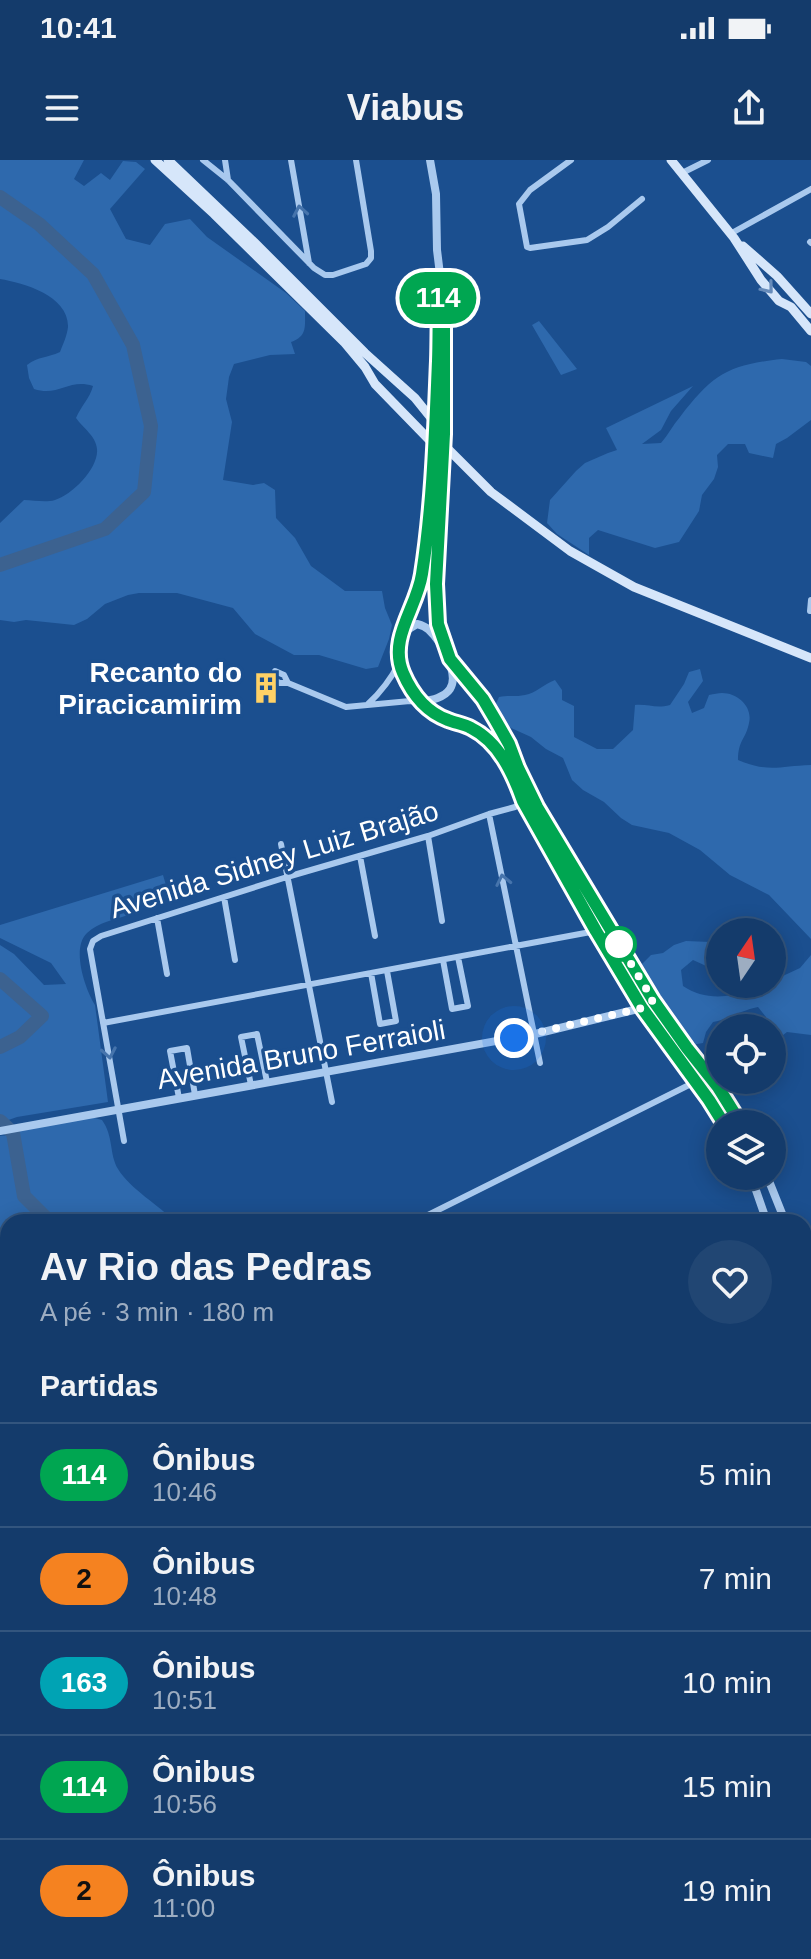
<!DOCTYPE html>
<html lang="pt">
<head>
<meta charset="utf-8">
<style>
  body { margin:0; font-family:Helvetica,sans-serif; background:#214673; color:#f1f3f6; height:100vh; display:flex; flex-direction:column; font-size:30px; white-space:nowrap }
  * { box-sizing:border-box; margin:0 }
  p { font-size:26px; color:#9dadc1 }
  .icon { flex:none; width:44px; height:44px; fill:none; stroke:currentColor; stroke-width:2; stroke-linecap:round; stroke-linejoin:round }
  .map { position:relative; flex:1; overflow:hidden }
  .details { position:absolute; left:0px; top:1054px; width:812px; height:746px; display:flex; flex-direction:column; background:#143b6b; border-radius:24px 24px 0 0; box-shadow:0 4px 20px #0003,0 0 0 2px #33557e }
  .details>* { flex:none }
  .badge { padding:0 16px; border-radius:26px; font-size:28px; line-height:52px }
  .needle { width:52px; rotate:13deg }
  .tools { position:absolute; left:706px; top:758px; display:grid; gap:16px }
  .tools a { display:grid; place-items:center; width:80px; height:80px; border-radius:50%; background:#143b6b; box-shadow:0 4px 20px #0003,0 0 0 2px #33557e; font-size:40px }
  .you { position:absolute; width:40px; height:40px; margin:-20px; border:6px solid #fff; border-radius:50%; background:#1a73e8; box-shadow:0 0 0 12px #1a73e833 }
  .map>.badge { position:absolute; translate:-50% -50%; box-shadow:0 0 0 4px #fff }
  h2 { padding:0 40px; font-size:30px; line-height:72px }
  .round { display:grid; place-items:center; flex:none; width:84px; height:84px; border-radius:42px; background:#214673 }
  .head { display:flex; align-items:center; justify-content:space-between; height:136px; padding:0 40px }
  h1 { font-size:38px; font-weight:800; line-height:60px }
  ul { padding:0; list-style:none }
  li { display:flex; align-items:center; gap:24px; height:104px; padding:0 40px; border-top:2px solid #33557e }
  li div { flex:1 }
  li b { display:block; font-size:30px }
  li em { font-style:normal }
  li .badge { min-width:88px; font-weight:700; text-align:center }
  .status { display:flex; justify-content:space-between; align-items:center; height:56px; padding:0 40px; background:#143b6b; direction:ltr }
  .status svg { height:22px; fill:currentColor }
  header { display:flex; justify-content:space-between; align-items:center; height:104px; padding:0 40px; background:#143b6b; font-size:36px; font-weight:800 }
  .map>svg:first-child { display:block }
  .green { fill:#2e69ad }
  .lines { fill:none; stroke-linecap:round; stroke-linejoin:round }
  .river { stroke:#3c6290; stroke-width:14 }
  .minor { stroke:#a9c9ee; stroke-width:6 }
  .tertiary { stroke:#a9c9ee; stroke-width:8 }
  .secondary { stroke:#d6e6fa; stroke-width:9 }
  .oneway { stroke:#4674ac }
  .oneway2 { stroke:#668bba }
  .line-casing { stroke:#fff; stroke-width:18 }
  .line { stroke:#00a651; stroke-width:12 }
  .walk { stroke:#fff; stroke-width:8; stroke-dasharray:0 14.4 }
  .stop-dot { fill:#fff; stroke:#00a651; stroke-width:4 }
  .labels { text-anchor:middle; stroke-width:7; stroke-linejoin:round; paint-order:stroke }
  .poi-label { font-size:28px; font-weight:bold; fill:#fff; stroke:#1b4f8f; text-anchor:end }
  .street-label { font-size:28px; fill:#fff; stroke:#1b4f8f }
</style>
</head>
<body>
<div class="status"><b>10:41</b><svg viewBox="0 0 49 12"><path d="M0 12V9h3v3zM5 12V6h3v6zM10 12V3h3v9zM15 12V0h3v12zM26 1h20v11H26zM47 4h2v5h-2z"/></svg></div>
<header><svg class="icon" aria-label="menu" viewBox="0 0 24 24"><path d="M4 6h16M4 12h16M4 18h16"/></svg>Viabus<svg class="icon" aria-label="share" viewBox="0 0 24 24"><path d="M12 15V3M7 8l5-5 5 5M5 13v7h14v-7"/></svg></header>
<div class="map">
<svg width="811" height="1799" viewBox="0 0 811 1799">
  <rect width="100%" height="100%" fill="#1b4f8f"/>
  <path class="green" d="M0,0h84l-10,19 10,7 17,-13 9,7 13,-19 13,1 9,7 -35,40 16,30 24,6 15,-21 25,-5 17,18 79,56 19,18c0,17 2,25 -14,31l4,12 -25,1 -36,9 -5,13 -3,22 6,23 -9,58 30,5 11,-2 11,7 1,28 19,20 16,28 34,25h37l3,17 7,17 -3,14 -11,28 -12,2 -47,-14h-25l-39,-21 -22,-26 -56,-15h-38l-11,2 -23,9 -18,15 -13,6 -48,-5 -12,2 -14,-2v-97l24,-23c10,0 21,3 31,0 17,-5 44,-32 42,-51 -1,-13 -14,-21 -21,-31 5,-12 14,-20 17,-32 -24,-8 -34,11 -59,3l-5,-11 -2,-13c12,-9 20,-7 33,-13 3,-8 7,-16 8,-25 1,-31 -44,-44 -68,-48z
    M539,161l38,48 -16,6 -29,-50z
    M782,199l24,3 5,4v54l-24,18 -11,6 -3,14 -24,-5 -4,-9h-17l-11,11 1,12 -4,12 -12,16 -3,16 -20,31 -24,6 -57,-18 -9,8v17l-32,-21 -10,-11 3,-23 26,-29 9,-8 23,-10 9,-3 -11,-22 87,-42 -22,25 -10,19 -19,14 19,-1c7,-8 12,-18 19,-26 33,-43 48,-52 102,-58z
    M700,509l3,12 -15,21 4,11 12,-5 5,-13c5,-1 9,-2 13,-2 16,0 31,14 27,30 -3,16 -11,17 -11,37 31,13 41,6 73,5v174l-42,-44 -39,-20 -30,-25 -31,-17 -37,-8 -11,-7 -17,-16 -21,-12 -11,-10 -9,-22 -17,-9 -15,-12 -22,-10 -9,-7 -6,-12 5,-11c9,-2 17,0 26,-2 11,-2 19,-11 30,-15l7,10v10l12,6v31l23,12h16l20,-19 2,-25c14,-1 21,4 35,0l14,-21 5,-12z
    M163,715l7,24c-8,3 -17,5 -25,8 -5,2 -11,6 -17,8 -14,5 -29,7 -41,18 -16,15 -2,56 8,72l13,97 -91,15 -17,6v-178l14,9 30,31 22,-1 -15,-21 -51,-25v-13z
    M720,776v32l-5,2 -22,-10 -12,10 2,16c19,13 42,13 64,5 8,-3 15,-7 25,-7v-3l28,-13 11,-13v80l-24,-3 -9,7 -6,10v-21h-13l7,-11 -8,-10c-16,3 -29,12 -45,15l-7,10 -3,11 -12,2 -18,-19 -10,-21 -22,-28v-12l10,-10 12,-2 11,-8 12,-4 24,1z
    M91,957l11,3c12,17 7,34 16,49 12,20 41,36 57,53h-167v31l-8,-6v-111l9,-1 10,-6z
    M533,1792h94l2,7h-97z"/>
  <g class="lines">
    <path class="river" d="M0,37l39,27 54,50 40,71 18,81 -7,66 -39,37 -105,36
      M0,819l42,37 -22,21 -20,10
      M0,961l13,12 11,63 26,26
      M580,1792l1,7"/>
    <path class="minor" d="M203,0l25,20 86,88 11,7h8l33,-11 5,-6v-7l-15,-91
      M225,0l3,20
      M291,0l18,103
      M571,0l-41,30 -11,14 8,43 3,1 57,-8 21,-13 34,-28
      M682,13l26,-13
      M730,74l81,-45
      M810,82l1,1
      M810,451l1,-11
      M271,519l9,4h8l-4,-8 -9,-4
      M288,523l58,24 64,-6 10,1
      M368,544c14,-13 23,-25 31,-41
      M489,654l51,249
      M428,676l14,85
      M281,684l51,258
      M360,696l15,80
      M224,737l11,63
      M157,758l10,56
      M443,800l9,49 16,-3 -10,-49
      M371,813l9,51 16,-3 -9,-50
      M103,863l493,-92
      M251,925l-10,-48 16,-3 10,48
      M179,938l-9,-47 17,-3 8,47
      M124,981l-34,-192 3,-8 8,-5 186,-59 141,-41 61,-22 26,-7 8,-6
      M414,1062l281,-140
      M804,1085l7,-4
      M0,1221l8,-10
      M804,1224l7,-3
      M0,1318l8,-9
      M804,1328l7,15
      M804,1385l7,-4
      M0,1404l8,-2
      M0,1480l8,-2
      M0,1560l8,-3
      M804,1674l7,-2
      M0,1678l8,22
      M804,1737l7,-2
      M40,1792l3,7
      M506,1792l1,7
      M99,1799l19,-7
      M385,1799l8,-7
      M481,1799l9,-7
      M800,1799l11,-4"/>
    <path class="tertiary" d="M430,0l6,34 1,56 7,57v148l-8,129 2,40 12,35 33,40 26,45 9,24 19,39 116,193 34,48 31,39 23,37
      M439,135c-2,22 -1,44 -1,67 -2,43 -5,85 -8,128 -2,30 -3,61 -9,90 -6,33 -33,58 -18,93 9,21 23,39 45,47 7,3 16,4 23,8 28,14 42,45 52,73l73,130 46,77 18,21 49,71 15,24
      M402,473l15,-9c4,1 9,3 12,6 11,10 31,44 21,59 -6,9 -19,11 -30,13
      M0,971l535,-97 107,-26 4,-3
      M751,1016l16,46
      M767,1016l16,40v6
      M804,1129l7,15
      M804,1152l7,13
      M804,1613l7,-2
      M647,1792l3,7
      M273,1799l18,-7"/>
    <path class="secondary" d="M155,0l59,54 131,129 20,24 10,17 69,71
      M168,0l86,82 111,111 50,45 29,36
      M671,0l63,78 27,42 18,21 12,6 20,24
      M743,86l34,30 34,38
      M444,285l47,47 79,59 64,36 177,71"/>
  </g>
  <defs><path id="oneway-chevron" d="M-2-3.5L2.5 0L-2 3.5" fill="none" stroke-width="1.6" stroke-linecap="round" stroke-linejoin="round" transform="scale(2)"/></defs>
  <g class="oneway">
    <use href="#oneway-chevron" transform="translate(300 51) rotate(-100)"/>
    <use href="#oneway-chevron" transform="translate(503 720) rotate(-102)"/>
    <use href="#oneway-chevron" transform="translate(109 893) rotate(80)"/>
  </g>
  <use class="oneway2" href="#oneway-chevron" transform="translate(768 128) rotate(51)"/>
  <g class="lines">
    <defs>
      <path id="line" d="M724,964l-15,-24 -67,-92 -46,-77 -73,-130c-10,-28 -24,-59 -52,-73 -7,-4 -16,-5 -23,-8 -22,-8 -36,-26 -45,-47 -15,-35 14,-65 19,-99 11,-70 13,-142 16,-213 1,-26 0,-52 2,-79l4,25v127l-8,150 2,40 12,35 33,40 13,22 13,23 9,24 19,39 116,193 34,48 31,39 23,37"/>
    </defs>
    <use href="#line" class="line-casing"/>
    <use href="#line" class="line"/>
    <path class="walk" d="M514,878l128,-30 11,-8 -34,-56"/>
  </g>
  <defs>
    <symbol id="building-bare" viewBox="-9 -9 18 18"><path d="M-4-6H4V6H1V3H-1V6H-4ZM-2.5-4.3h1.7v1.8h-1.7ZM.8-4.3h1.7v1.8H.8ZM-2.5-1h1.7V.8h-1.7ZM.8-1h1.7V.8H.8Z" fill="#ffd166" stroke="#1b4f8f" stroke-width="2.5" paint-order="stroke"/></symbol>
  </defs>
  <g fill-rule="evenodd">
    <use href="#building-bare" x="244" y="506" width="44" height="44"/>
  </g>
  <circle class="stop-dot" cx="619" cy="784" r="16"/>
  <g class="labels">
    <g class="poi-label">
      <text x="242" y="522">Recanto do<tspan x="242" dy="32">Piracicamirim</tspan></text>
    </g>
    <g class="street-label">
      <text transform="translate(274 699) rotate(-17)" y="10">Avenida Sidney Luiz Brajão</text>
      <text transform="translate(301 894) rotate(-10)" y="10">Avenida Bruno Ferraioli</text>
    </g>
  </g>
</svg>
<div class="tools">
<a><svg class="needle" viewBox="-14 -14 28 28"><path d="M0-13l5 13h-10z" fill="#e53935"/><path d="M0 13l5-13h-10z" fill="#9dadc1"/></svg></a>
<a><svg class="icon" aria-label="locate" viewBox="0 0 24 24"><circle cx="12" cy="12" r="6"/><path d="M12 2v4M12 18v4M2 12h4M18 12h4"/></svg></a>
<a><svg class="icon" aria-label="layers" viewBox="0 0 24 24"><path d="M12 4l9 5-9 5-9-5zM3 14l9 5 9-5"/></svg></a>
</div>
<div class="you" style="left:514px;top:878px"></div>
<b class="badge" style="left:438px;top:138px;background:#00a651;color:#fff">114</b>
<section class="details">
<div class="head"><div><h1>Av Rio das Pedras</h1><p>A pé · 3 min · 180 m</p></div><a class="round"><svg class="icon" aria-label="heart" viewBox="0 0 24 24"><path d="M12 20l-8-8c-3-5 5-10 8-4 3-6 11-1 8 4z"/></svg></a></div>
<h2>Partidas</h2>
<ul>
<li><span class="badge" style="background:#00a651;color:#fff">114</span><div><b>Ônibus</b><p>10:46</p></div><em>5 min</em></li>
<li><span class="badge" style="background:#f58220;color:#111">2</span><div><b>Ônibus</b><p>10:48</p></div><em>7 min</em></li>
<li><span class="badge" style="background:#00a3b4;color:#fff">163</span><div><b>Ônibus</b><p>10:51</p></div><em>10 min</em></li>
<li><span class="badge" style="background:#00a651;color:#fff">114</span><div><b>Ônibus</b><p>10:56</p></div><em>15 min</em></li>
<li><span class="badge" style="background:#f58220;color:#111">2</span><div><b>Ônibus</b><p>11:00</p></div><em>19 min</em></li>
</ul>
</section>
</div>
</body>
</html>
